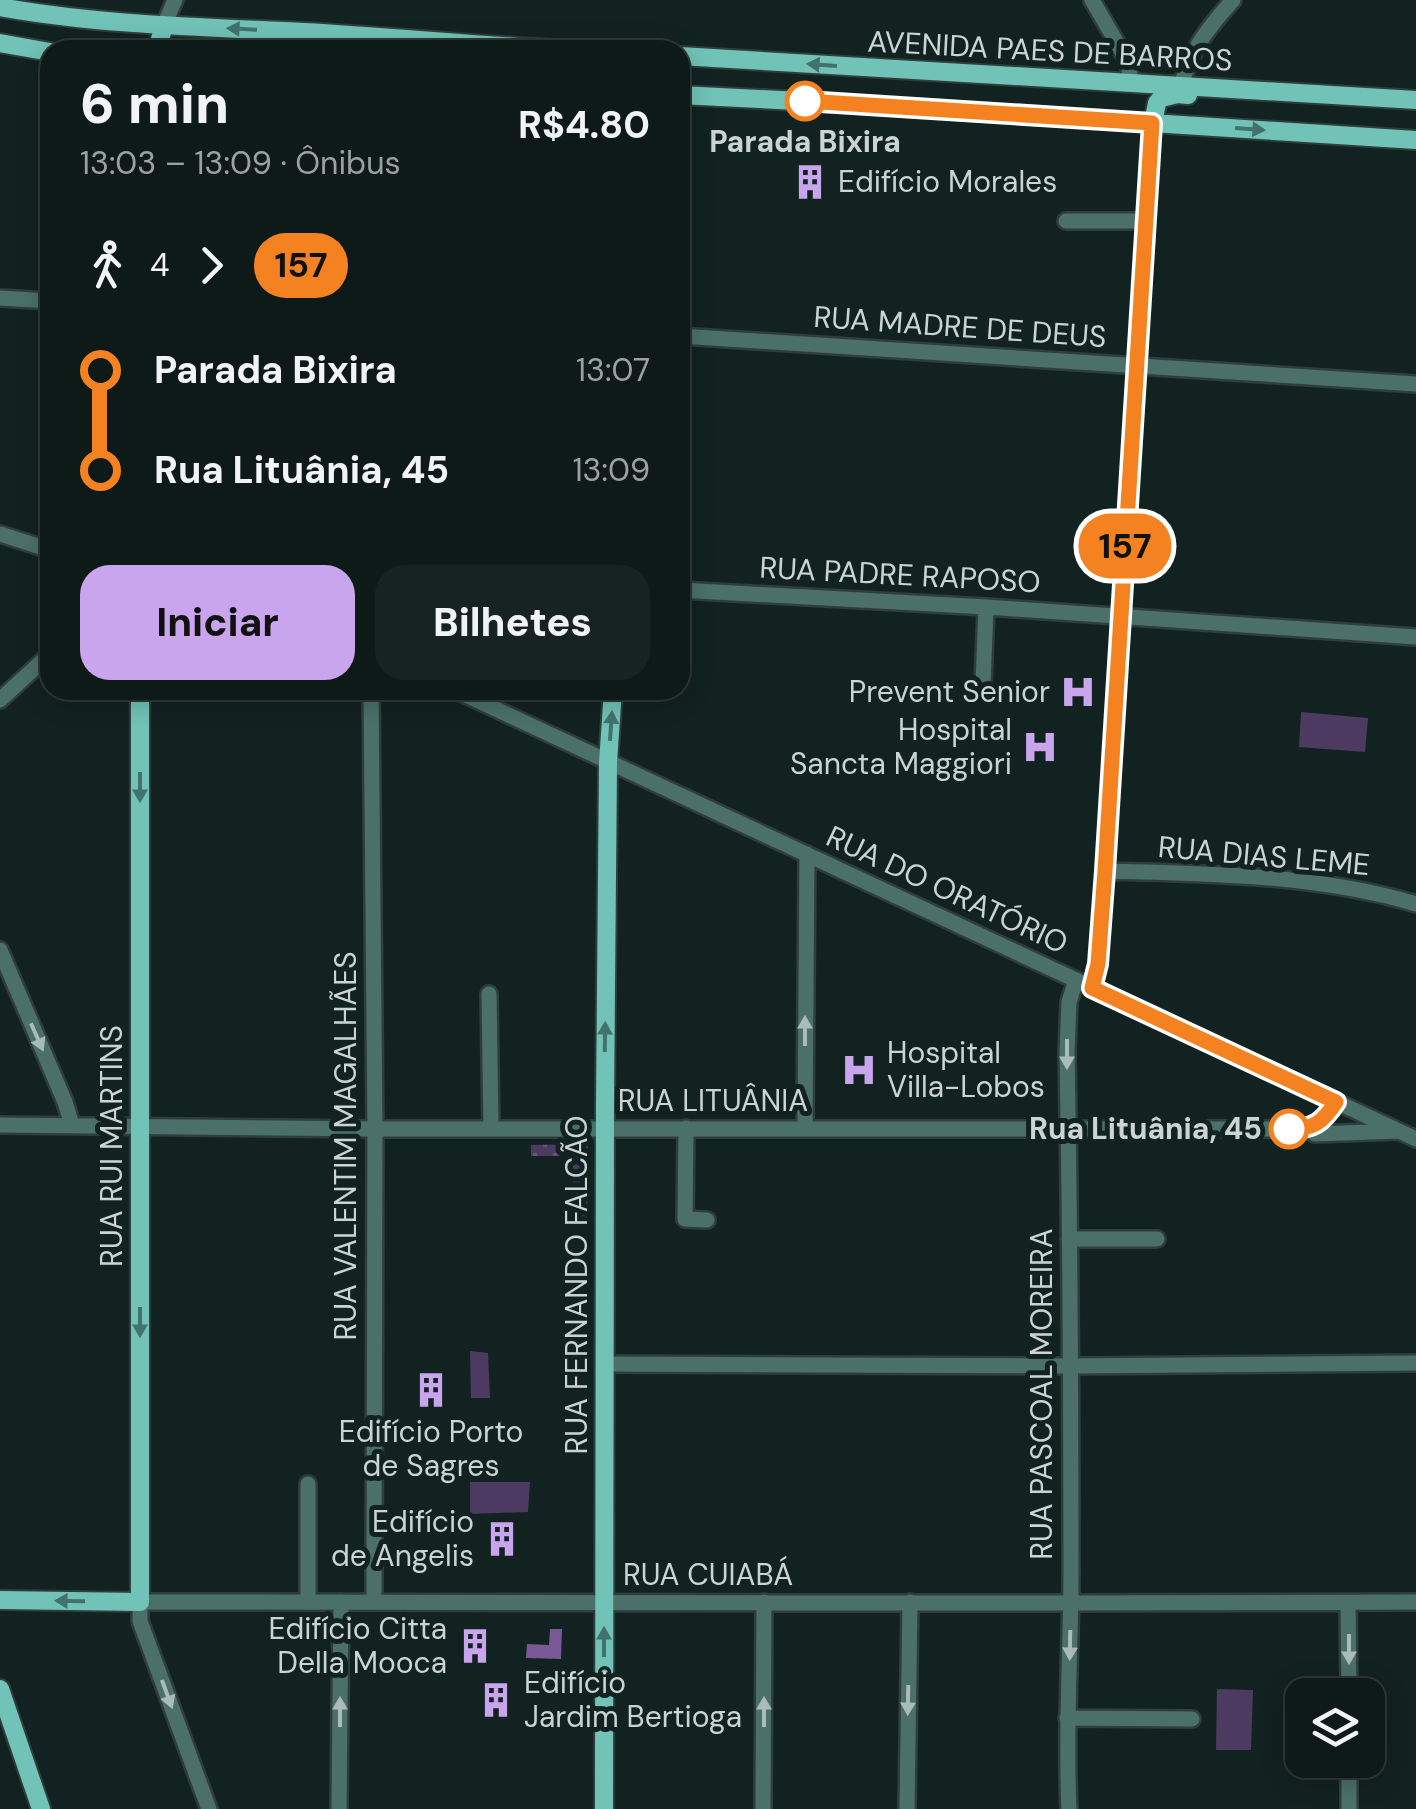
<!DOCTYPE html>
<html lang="pt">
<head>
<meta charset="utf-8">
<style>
  body { margin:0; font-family:"DM Sans",sans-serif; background:#172321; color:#f1f3f6; height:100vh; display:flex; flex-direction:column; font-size:38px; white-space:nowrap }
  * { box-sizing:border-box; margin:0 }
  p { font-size:32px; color:#9ba1a2 }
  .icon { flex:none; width:55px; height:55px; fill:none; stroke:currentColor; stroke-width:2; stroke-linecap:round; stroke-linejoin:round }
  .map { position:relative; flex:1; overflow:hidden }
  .sheet { position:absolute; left:40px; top:40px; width:650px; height:660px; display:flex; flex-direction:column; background:#0e1a18; border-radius:30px; box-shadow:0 5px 25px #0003,0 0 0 2px #2e3837 }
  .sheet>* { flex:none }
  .badge { padding:0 20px; border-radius:32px; font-size:35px; line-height:65px }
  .tools { position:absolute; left:1285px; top:1678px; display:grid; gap:20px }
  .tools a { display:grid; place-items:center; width:100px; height:100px; border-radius:20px; background:#0e1a18; box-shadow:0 5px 25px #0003,0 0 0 2px #2e3837; font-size:50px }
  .map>.badge { position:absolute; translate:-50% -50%; box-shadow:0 0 0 5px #fff }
  .legs { display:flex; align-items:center; gap:15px; height:110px; padding:0 40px; font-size:32px }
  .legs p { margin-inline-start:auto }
  .summary { display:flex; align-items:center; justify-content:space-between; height:170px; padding:0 40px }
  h1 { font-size:55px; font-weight:800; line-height:75px }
  .action { display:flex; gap:20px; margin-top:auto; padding:20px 40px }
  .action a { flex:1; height:115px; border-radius:30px; background:#c9a5ee; color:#111; font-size:40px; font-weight:800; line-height:115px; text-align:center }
  .action a+a { background:#172321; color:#f1f3f6 }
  ul { padding:0 40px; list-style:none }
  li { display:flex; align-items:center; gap:35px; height:100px; font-size:38px }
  li i { display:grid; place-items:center; width:15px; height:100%; margin:0 12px; background:currentColor }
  li i::after { content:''; width:25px; height:25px; margin:-12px; border:8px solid; border-radius:50%; background:#0e1a18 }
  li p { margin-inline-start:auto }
  li:first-child i { background:linear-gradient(#0000 50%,currentColor 0) }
  li:last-child i { background:linear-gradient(currentColor 50%,#0000 0) }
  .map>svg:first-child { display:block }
  .grass { fill:url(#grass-dots) }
  .pitch { fill:#4d3a60 }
  .water { fill:#785995 }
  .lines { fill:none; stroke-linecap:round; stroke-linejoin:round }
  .minor-casing { stroke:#2f3e3c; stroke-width:20 }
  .major-casing { stroke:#2f3e3c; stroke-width:22 }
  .minor { stroke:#4b706a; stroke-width:15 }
  .major { stroke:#71c3b7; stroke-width:18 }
  .oneway { fill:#42726c }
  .oneway2 { fill:#aabbb8 }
  .line-1-casing { stroke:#fff; stroke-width:22 }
  .line-1 { stroke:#f58220; stroke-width:15 }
  .stop-1-dot { fill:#fff; stroke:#f58220; stroke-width:5 }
  .labels { text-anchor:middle; stroke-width:10; stroke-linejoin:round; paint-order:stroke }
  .street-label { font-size:30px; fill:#cad4d2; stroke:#122220 }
  .stop-label { font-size:30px; font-weight:bold; fill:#cad4d2; stroke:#122220 }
  .poi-label { font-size:30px; fill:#cad4d2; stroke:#122220; text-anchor:end }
</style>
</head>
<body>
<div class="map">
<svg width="1416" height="1809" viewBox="0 0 1416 1809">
  <defs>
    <pattern id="grass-dots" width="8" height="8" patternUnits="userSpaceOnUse" patternTransform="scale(2.5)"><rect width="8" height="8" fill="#4d3a60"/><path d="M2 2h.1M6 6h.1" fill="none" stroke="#655676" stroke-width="1.8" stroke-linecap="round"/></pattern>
  </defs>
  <rect width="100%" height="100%" fill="#122220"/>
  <path class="grass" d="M588,1144l-1,84h-15l1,-72h-42v-11z"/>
  <path class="pitch" d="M1301,712l67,6 -3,34 -66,-5z
    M470,1351l18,2 2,45h-19z
    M470,1482h60l-2,30 -58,2z
    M1217,1689l36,1 -2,60h-35z"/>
  <path class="water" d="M550,1629h12l-1,30 -35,-1 1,-14 22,1z"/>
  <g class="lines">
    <defs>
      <path id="minor" d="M1092,0l36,62 3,20
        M164,25l11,-25
        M1181,86c9,-36 28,-59 52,-86
        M1066,221h79
        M0,298l50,3
        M680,336l736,48
        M0,534l50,16
        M680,590l306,17 430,30
        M983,684l3,-77
        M371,690l4,439 -1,472
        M455,690l961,449
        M0,700l50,-46
        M1105,871c105,3 210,3 311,33
        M0,950l65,152 7,23
        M1092,988l7,-24 6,-93 48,-748
        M489,994l2,135
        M0,1125l375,4h932l8,5 84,-3
        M686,1128l-1,91 22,1
        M805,1128l2,-274
        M1307,1129l15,-8 15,-19
        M1069,1239h88
        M604,1364l467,2 345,-3
        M308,1484v118
        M1348,1603l1,92
        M1067,1718l125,1
        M1349,1760v49
        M209,1809l-69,-188v-19l931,1 345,-1
        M339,1809l2,-207
        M763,1809l1,-207
        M907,1809l3,-207
        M1069,1809c-4,-79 2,-158 2,-237 0,-173 -1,-347 -4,-520l2,-50 7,-22"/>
      <path id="major" d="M0,7c100,18 203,20 304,25 89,5 178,14 267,18
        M0,43l50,9
        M157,50l7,-25
        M680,56l736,44
        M680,95l159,8 577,37
        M1153,123l4,-20 4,-5 17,-4 10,1
        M0,1600l140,2v-912
        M0,1689l41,120
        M604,1809l1,-704 3,-343 5,-72"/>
    </defs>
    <use href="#minor" class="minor-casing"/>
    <use href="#major" class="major-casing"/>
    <use href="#minor" class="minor"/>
    <use href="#major" class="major"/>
  </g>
  <defs><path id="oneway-solid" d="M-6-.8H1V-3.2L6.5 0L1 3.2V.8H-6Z" transform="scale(2.5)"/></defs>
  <g class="oneway">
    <use href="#oneway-solid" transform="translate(242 29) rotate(-177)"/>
    <use href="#oneway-solid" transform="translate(822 65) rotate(-176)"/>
    <use href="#oneway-solid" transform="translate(1250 129) rotate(4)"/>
    <use href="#oneway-solid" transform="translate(611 726) rotate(-86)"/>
    <use href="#oneway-solid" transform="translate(140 787) rotate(90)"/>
    <use href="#oneway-solid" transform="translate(605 1037) rotate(-89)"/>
    <use href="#oneway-solid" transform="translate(140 1322) rotate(90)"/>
    <use href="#oneway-solid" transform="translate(70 1601) rotate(-179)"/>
    <use href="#oneway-solid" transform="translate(604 1642) rotate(-90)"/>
  </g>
  <g class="oneway2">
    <use href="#oneway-solid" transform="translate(805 1031) rotate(-90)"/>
    <use href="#oneway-solid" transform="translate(37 1037) rotate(66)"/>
    <use href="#oneway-solid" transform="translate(1067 1054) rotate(90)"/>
    <use href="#oneway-solid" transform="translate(1070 1645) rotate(91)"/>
    <use href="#oneway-solid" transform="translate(1349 1649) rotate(90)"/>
    <use href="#oneway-solid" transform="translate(167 1694) rotate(70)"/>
    <use href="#oneway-solid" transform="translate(908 1700) rotate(91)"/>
    <use href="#oneway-solid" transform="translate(340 1712) rotate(-90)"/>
    <use href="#oneway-solid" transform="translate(764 1712) rotate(-90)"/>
  </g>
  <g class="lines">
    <defs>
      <path id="line-1" d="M805,101l347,22 -47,748 -7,93 -6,24 244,114c-14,21 -22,27 -47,27"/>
    </defs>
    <use href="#line-1" class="line-1-casing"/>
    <use href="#line-1" class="line-1"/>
  </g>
  <defs>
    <symbol id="building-bare" viewBox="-9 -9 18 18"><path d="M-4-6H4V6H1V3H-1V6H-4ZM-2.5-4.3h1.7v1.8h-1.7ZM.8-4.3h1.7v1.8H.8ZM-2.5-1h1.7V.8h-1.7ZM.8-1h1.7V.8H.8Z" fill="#c9a5ee" stroke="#122220" stroke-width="2.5" paint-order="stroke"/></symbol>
    <symbol id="hospital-bare" viewBox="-9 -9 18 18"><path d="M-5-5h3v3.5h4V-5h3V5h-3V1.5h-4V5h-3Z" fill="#c9a5ee" stroke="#122220" stroke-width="2.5" paint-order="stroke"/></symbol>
  </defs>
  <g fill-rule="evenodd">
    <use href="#building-bare" x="785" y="157" width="50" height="50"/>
    <use href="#hospital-bare" x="1053" y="667" width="50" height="50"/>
    <use href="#hospital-bare" x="1015" y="722" width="50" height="50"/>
    <use href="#hospital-bare" x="834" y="1045" width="50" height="50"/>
    <use href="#building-bare" x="406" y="1365" width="50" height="50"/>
    <use href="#building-bare" x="477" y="1514" width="50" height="50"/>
    <use href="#building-bare" x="450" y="1621" width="50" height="50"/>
    <use href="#building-bare" x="471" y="1675" width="50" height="50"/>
  </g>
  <g class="stop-1-dot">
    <circle cx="805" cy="101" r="18"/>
    <circle cx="1289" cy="1129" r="18"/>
  </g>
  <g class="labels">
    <g class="street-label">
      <text transform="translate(1050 51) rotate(3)" y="10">AVENIDA PAES DE BARROS</text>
      <text transform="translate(960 327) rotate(4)" y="10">RUA MADRE DE DEUS</text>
      <text transform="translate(900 575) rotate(3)" y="10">RUA PADRE RAPOSO</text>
      <text transform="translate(1264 856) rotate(5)" y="10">RUA DIAS LEME</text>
      <text transform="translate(947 890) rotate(25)" y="10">RUA DO ORATÓRIO</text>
      <text x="713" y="1111">RUA LITUÂNIA</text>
      <text transform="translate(112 1146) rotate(-90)" y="10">RUA RUI MARTINS</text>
      <text transform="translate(346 1146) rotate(-90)" y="10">RUA VALENTIM MAGALHÃES</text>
      <text transform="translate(577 1285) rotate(-90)" y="10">RUA FERNANDO FALCÃO</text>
      <text transform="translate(1042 1394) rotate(-90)" y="10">RUA PASCOAL MOREIRA</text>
      <text x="708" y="1585">RUA CUIABÁ</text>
    </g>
    <g class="stop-label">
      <text x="805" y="152">Parada Bixira</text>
      <text x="1262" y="1139" text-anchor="end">Rua Lituânia, 45</text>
    </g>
    <g class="poi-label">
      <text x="838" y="192" text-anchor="start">Edifício Morales</text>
      <text x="1050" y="702">Prevent Senior</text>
      <text x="1012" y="740">Hospital<tspan x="1012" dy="34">Sancta Maggiori</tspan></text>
      <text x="887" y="1063" text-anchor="start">Hospital<tspan x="887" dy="34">Villa-Lobos</tspan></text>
      <text x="431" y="1442" text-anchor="middle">Edifício Porto<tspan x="431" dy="34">de Sagres</tspan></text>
      <text x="474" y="1532">Edifício<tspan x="474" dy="34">de Angelis</tspan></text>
      <text x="447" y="1639">Edifício Citta<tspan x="447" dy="34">Della Mooca</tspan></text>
      <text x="524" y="1693" text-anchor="start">Edifício<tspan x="524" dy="34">Jardim Bertioga</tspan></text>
    </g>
  </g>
</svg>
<div class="tools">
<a><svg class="icon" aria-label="layers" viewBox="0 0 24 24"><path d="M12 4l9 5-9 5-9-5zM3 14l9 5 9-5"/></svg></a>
</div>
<b class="badge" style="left:1125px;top:546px;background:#f58220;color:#111">157</b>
<section class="sheet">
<div class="summary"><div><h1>6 min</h1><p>13:03 – 13:09 · Ônibus</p></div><b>R$4.80</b></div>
<div class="legs"><svg class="icon" aria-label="walk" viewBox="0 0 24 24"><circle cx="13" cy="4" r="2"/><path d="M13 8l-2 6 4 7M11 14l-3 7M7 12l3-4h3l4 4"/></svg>4<svg class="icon" aria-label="forward" viewBox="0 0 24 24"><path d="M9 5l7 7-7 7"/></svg><b class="badge" style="background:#f58220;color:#111">157</b></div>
<ul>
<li><i style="color:#f58220"></i><b>Parada Bixira</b><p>13:07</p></li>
<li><i style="color:#f58220"></i><b>Rua Lituânia, 45</b><p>13:09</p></li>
</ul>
<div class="action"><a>Iniciar</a><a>Bilhetes</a></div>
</section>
</div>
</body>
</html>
